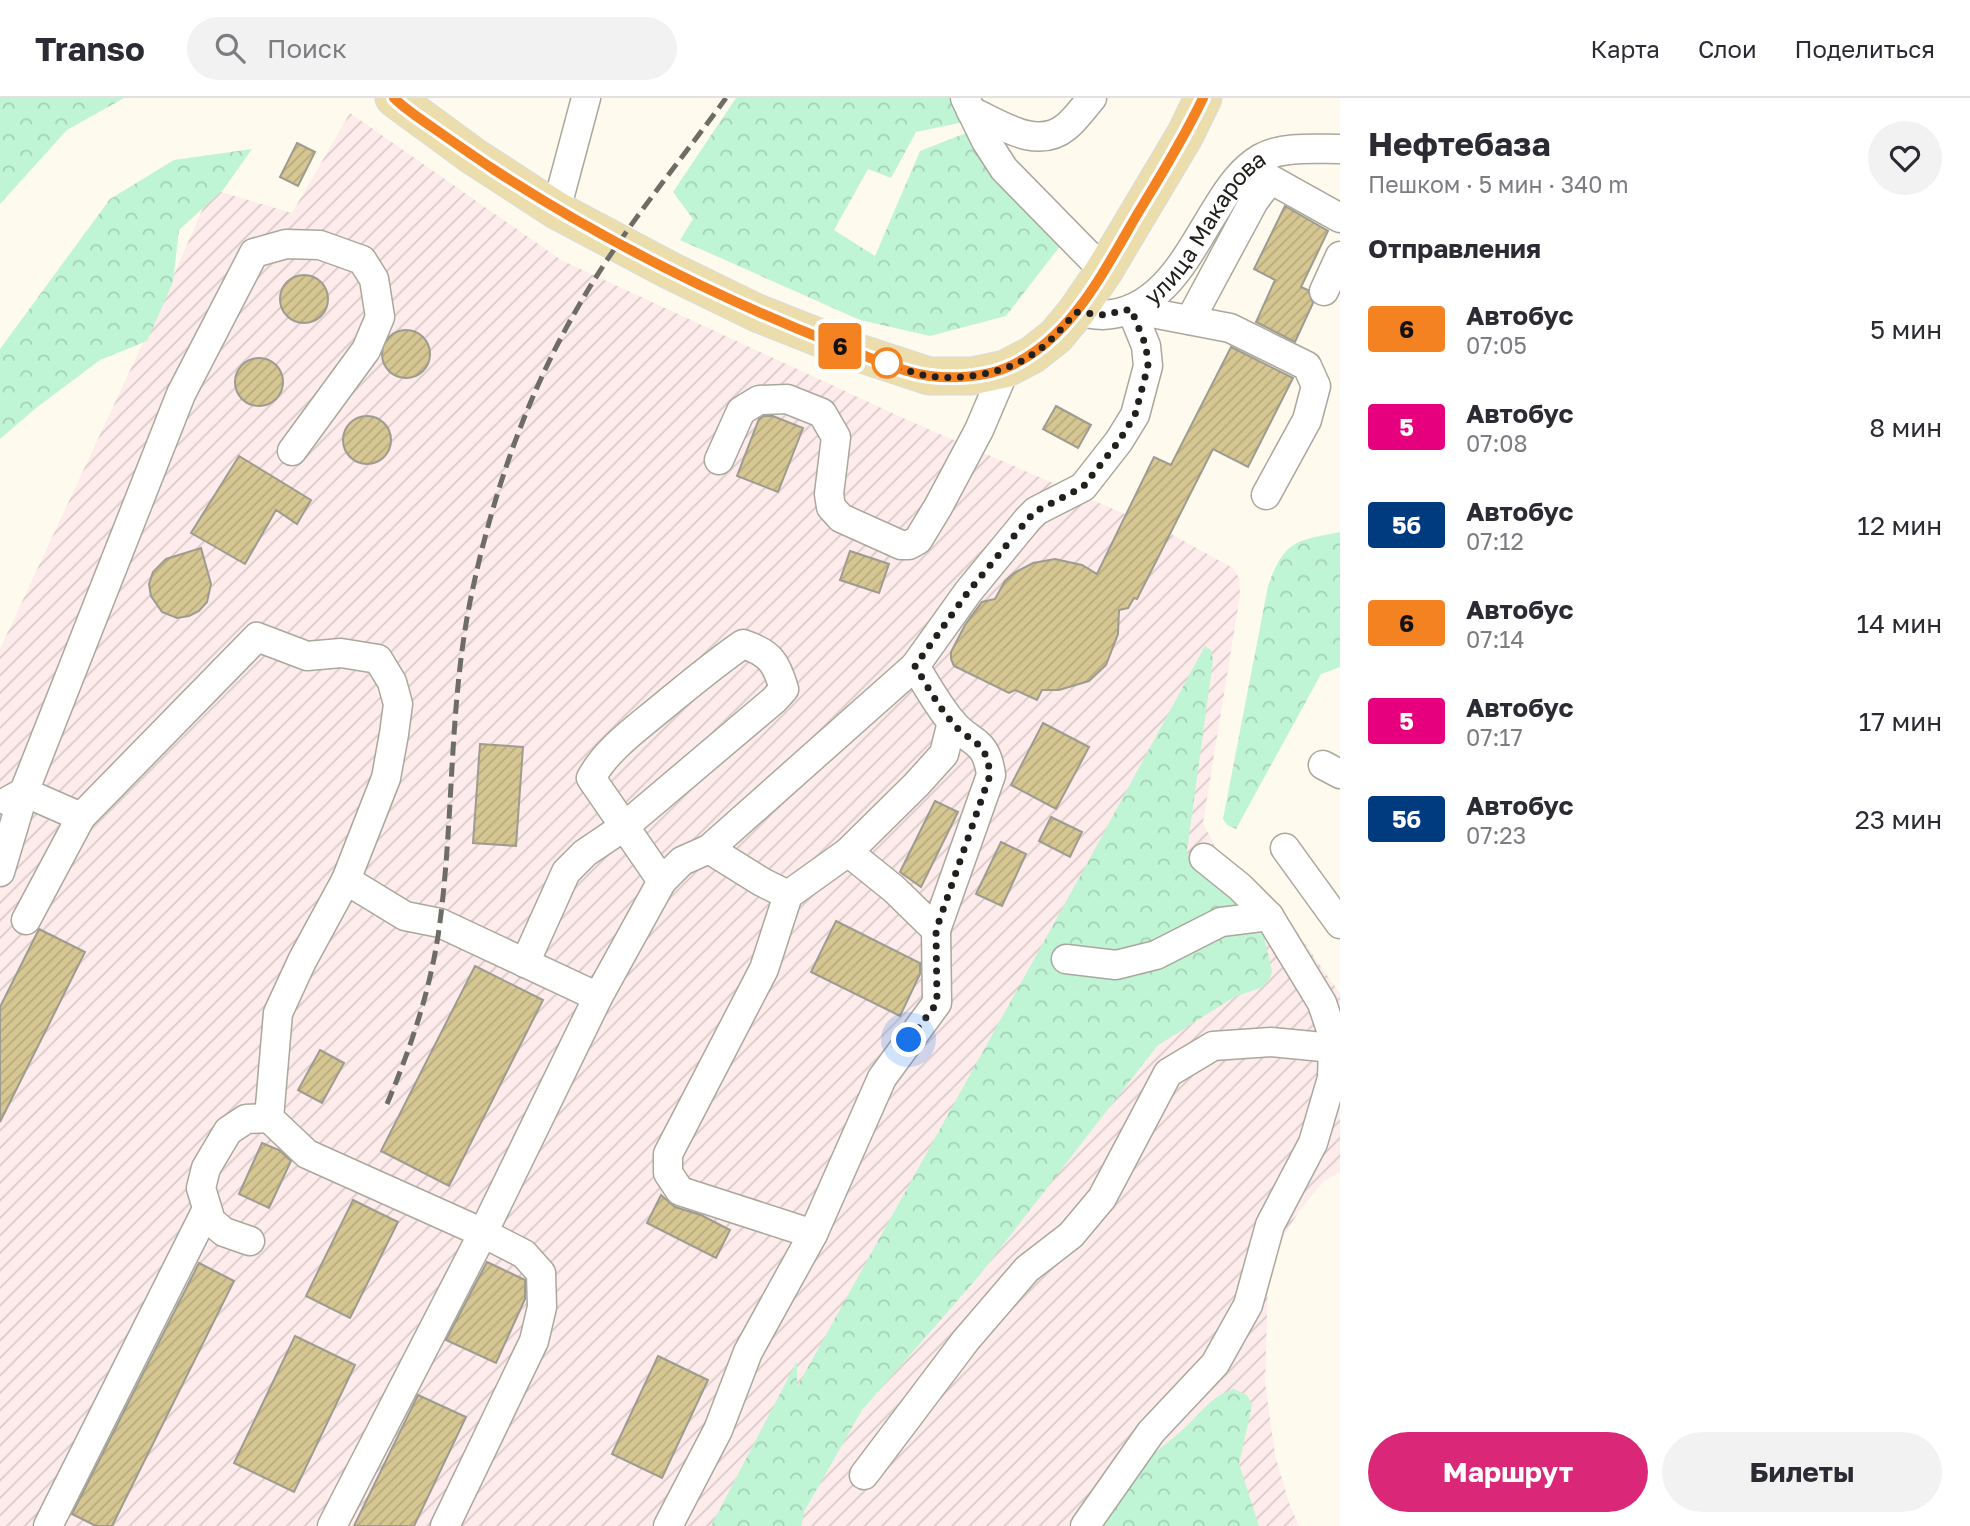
<!DOCTYPE html>
<html lang="ru">
<head>
<meta charset="utf-8">
<style>
  body { margin:0; font-family:"Golos Text",sans-serif; background:#f2f2f3; color:#2b2b33; height:100vh; display:flex; flex-direction:column; font-size:26px; white-space:nowrap }
  * { box-sizing:border-box; margin:0 }
  p { font-size:23px; color:#7c7c81 }
  .icon { flex:none; width:38px; height:38px; fill:none; stroke:currentColor; stroke-width:2; stroke-linecap:round; stroke-linejoin:round }
  .map { position:relative; flex:1; overflow:hidden }
  .drawer { display:flex; flex-direction:column; background:#fff; width:630px }
  .drawer>* { flex:none }
  .badge { padding:0 14px; border-radius:5px; font-size:24px; line-height:46px }
  .you { position:absolute; width:35px; height:35px; margin:-18px; border:5px solid #fff; border-radius:50%; background:#1a73e8; box-shadow:0 0 0 10px #1a73e833 }
  .map>.badge { position:absolute; translate:-50% -50%; box-shadow:0 0 0 4px #fff }
  h2 { padding:0 28px; font-size:26px; line-height:63px }
  .round { display:grid; place-items:center; flex:none; width:74px; height:74px; border-radius:37px; background:#f2f2f3 }
  .headline { display:flex; align-items:center; justify-content:space-between; height:119px; padding:0 28px }
  h1 { font-size:33px; font-weight:700; line-height:52px }
  .primary-button { display:flex; gap:14px; margin-top:auto; padding:14px 28px }
  .primary-button a { flex:1; height:80px; border-radius:42px; background:#db2777; color:#fff; font-size:28px; font-weight:700; line-height:80px; text-align:center }
  .primary-button a+a { background:#f2f2f3; color:#2b2b33 }
  ul { padding:0; list-style:none }
  li { display:flex; align-items:center; gap:21px; height:98px; padding:0 28px }
  li div { flex:1 }
  li b { display:block; font-size:26px }
  li em { font-style:normal }
  li .badge { min-width:77px; font-weight:700; text-align:center }
  header { display:flex; align-items:center; gap:42px; box-sizing:border-box; height:98px; padding:0 35px; background:#fff; border-bottom:2px solid #e1e1e2 }
  header strong { font-size:33px }
  nav { display:flex; gap:38px; margin-inline-start:auto; font-size:24px }
  .search { width:490px; height:63px; background:#f2f2f3; display:flex; align-items:center; gap:18px; box-sizing:border-box; padding:0 24px; border-radius:38px; color:#7c7c81; font-size:26px }
  main { display:flex; flex:1; min-height:0 }
  .map>svg:first-child { display:block }
  .industrial { fill:url(#industrial-furrows) }
  .forest { fill:url(#forest-crowns) }
  .building { fill:url(#building-hatch); stroke:#9e9b90; stroke-width:2 }
  .lines { fill:none; stroke-linecap:round; stroke-linejoin:round }
  .minor-casing { stroke:#aaa79c; stroke-width:31 }
  .major-casing { stroke:#dbdbdb; stroke-width:39 }
  .minor { stroke:#fff; stroke-width:28 }
  .major { stroke:#ecddad; stroke-width:37 }
  .rail { stroke:#6d6c65; stroke-width:5; stroke-dasharray:14 7; stroke-linecap:butt }
  .line-casing { stroke:#fff; stroke-width:16 }
  .line { stroke:#f58220; stroke-width:10 }
  .walk { stroke:#21201c; stroke-width:7; stroke-dasharray:0 12.6 }
  .stop-dot { fill:#fff; stroke:#f58220; stroke-width:3.5 }
  .labels { text-anchor:middle; stroke-width:5; stroke-linejoin:round; paint-order:stroke }
  .street-label { font-size:23px; fill:#21201c; stroke:#fff }
</style>
</head>
<body>
<header>
<strong>Transo</strong>
<div class="search"><svg class="icon" aria-label="search" viewBox="0 0 24 24"><circle cx="10" cy="10" r="6"/><path d="M15 15l6 6"/></svg>Поиск</div>
<nav><a>Карта</a><a>Слои</a><a>Поделиться</a></nav>
</header>
<main>
<div class="map">
<svg width="1340" height="1428" viewBox="0 0 1340 1428">
  <defs>
    <pattern id="industrial-furrows" width="10" height="10" patternUnits="userSpaceOnUse" patternTransform="scale(1.75)"><rect width="10" height="10" fill="#fdeceb"/><path d="M-1 1l2-2M0 10L10 0M9 11l2-2" fill="none" stroke="#d9cac9"/></pattern>
    <pattern id="forest-crowns" width="20" height="18" patternUnits="userSpaceOnUse" patternTransform="scale(1.75)"><rect width="20" height="18" fill="#bff4d5"/><path d="M2 6a3 3 0 1 1 6 0M12 15a3 3 0 1 1 6 0" fill="none" stroke="#a4d1b6"/></pattern>
    <pattern id="building-hatch" width="6" height="6" patternUnits="userSpaceOnUse" patternTransform="scale(1.75)"><rect width="6" height="6" fill="#d5c692"/><path d="M-1 1l2-2M0 6l6-6M5 7l2-2" fill="none" stroke="#b7aa7d"/></pattern>
  </defs>
  <rect width="100%" height="100%" fill="#fefbee"/>
  <path class="industrial" d="M350,15l211,147 342,158 268,116 62,34 6,10 1,17 -37,228 17,33 41,30 30,37 49,71v178l-16,9 -25,30 -23,38 -8,31 -3,103 10,72 14,48 10,23h-1299v-877l167,-358 44,-102 81,24z"/>
  <path class="forest" d="M0,0h124l-57,32 -67,74z
    M736,0h216l12,24 -48,10 -25,46 -23,-9 -34,61 41,26 45,-105 51,-20 93,110 -58,75 -76,20 -70,-16 -180,-80 13,-21 -20,-27z
    M252,51l-29,41 -44,40 -6,52 -26,59 -47,19 -64,48 -36,31v-90l110,-150 64,-39z
    M1340,434v135l-19,7 -85,155 -9,-4 -4,-6 45,-233c17,-46 27,-45 72,-54z
    M1205,548l6,4 2,10 -26,191 4,13 55,40 1,5 -5,5c-38,5 -52,20 -85,36 -30,13 -61,9 -92,7l-2,2 2,2 51,5 41,-9 64,-32 21,-4 11,2 10,9 9,39 -2,7 -7,9 -29,10 -77,49 -179,231 -116,133 -57,100 -4,16h-90l86,-165v26l287,-518z
    M1234,1291l13,6 5,10 -13,59 20,62h-189c33,-34 72,-62 109,-93 18,-15 32,-38 55,-44z"/>
  <path class="building" d="M297,45l18,9 -17,34 -18,-9z
    M1285,108l43,25 -27,56 7,3 5,13 -18,39 -39,-20 19,-42 -21,-11z
    M280 201a24 24 0 1 1 48 0a24 24 0 1 1-48 0Z
    M382 256a24 24 0 1 1 48 0a24 24 0 1 1-48 0Z
    M1231,249l62,31 -45,89 -35,-18 -76,150 -3,-1 -6,10 -9,2 -1,24 -12,31 -17,16 -30,9h-17l-5,10 -22,-10 -6,3 -55,-27 -3,-7v-7l14,-27 17,-23 13,-3 10,-18 9,-8 19,-10 22,-4 27,6 15,9 57,-117 17,8z
    M235 284a24 24 0 1 1 48 0a24 24 0 1 1-48 0Z
    M1056,308l35,19 -13,23 -35,-19z
    M764,318h9l30,12 -25,64 -41,-16 22,-57z
    M343 342a24 24 0 1 1 48 0a24 24 0 1 1-48 0Z
    M239,358l72,44 -14,24 -21,-14 -31,54 -54,-31z
    M201,450l10,36 -4,18 -8,9 -10,5 -12,2 -15,-6 -11,-16 -2,-12 4,-12 13,-13z
    M850,453l39,13 -10,29 -39,-13z
    M1043,625l46,24 -33,62 -45,-24z
    M480,646l43,3 -7,99 -43,-3z
    M935,703l23,11 -37,75 -21,-15z
    M1051,719l31,15 -12,25 -31,-16z
    M1001,744l25,12 -24,52 -26,-12z
    M836,823l84,42v11l-20,42 -89,-44z
    M39,831l46,23 -85,170v-115z
    M475,868l68,34 -94,186 -68,-35z
    M320,952l24,13 -22,40 -24,-13z
    M262,1045l17,7 12,11 -22,47 -30,-14z
    M661,1097l14,12 26,8 29,15 -14,28 -69,-35z
    M353,1102l45,22 -48,96 -44,-22z
    M487,1164l38,18v19l-29,64 -50,-23z
    M199,1165l35,18 -122,245h-16l-24,-12z
    M295,1238l60,29 -61,127 -60,-29z
    M658,1258l50,24 -46,98 -50,-24z
    M418,1297l48,22 -52,109h-60z"/>
  <g class="lines">
    <defs>
      <g id="minor">
        <path d="M965,0l21,43 18,28 100,102"/>
        <path d="M971,13c29,13 66,40 95,16 10,-8 18,-20 26,-29"/>
        <path d="M1254,72l86,48"/>
        <path d="M556,112l30,-112"/>
        <path d="M1324,193l16,-35"/>
        <path d="M1131,211l99,19 77,38 9,20 -9,34 -41,75"/>
        <path id="s1" d="M1076,214c9,1 18,3 27,3 60,-2 87,-65 115,-109 11,-18 24,-37 43,-48 21,-12 55,-9 79,-9"/>
        <path d="M1190,222l64,-119 16,-21"/>
        <path d="M719,362l22,-49 18,-11 28,-1 35,14 14,24 -7,57 2,13 10,11 60,27h8l9,-5 20,-33 41,-77 26,-61"/>
        <path d="M1323,667l17,9"/>
        <path d="M8,703l16,-9 57,25"/>
        <path d="M1285,750l55,76"/>
        <path d="M709,751l206,-183"/>
        <path d="M848,754l46,37 42,41 1,73 -55,75 -69,156 -133,-43 -12,-18v-19l96,-185 24,-74z"/>
        <path d="M848,754l68,-67 28,-31 8,-32"/>
        <path d="M1204,760l36,29 29,29 53,87 9,27 2,18"/>
        <path d="M0,774l24,-80 157,-398 73,-141 32,-9 34,1 42,15 12,19 6,38 -14,33 -74,101"/>
        <path d="M346,782l-44,81 -24,52 -9,105 38,36 176,79 41,21 17,19 1,34 -8,34 -89,185"/>
        <path d="M26,822l55,-103 176,-180 50,19 34,-3 37,6 14,23 6,22 -4,30 -8,44 -40,102 59,36 35,7 158,74"/>
        <path d="M936,832l55,-155c-5,-38 -21,-30 -40,-54 -14,-17 -25,-37 -36,-55l53,-74 60,-73 8,-8 47,-24 36,-46 16,-26 13,-49 -2,-20 -15,-37"/>
        <path d="M1066,861l50,6 40,-10 65,-33 48,-6"/>
        <path d="M525,865l41,-91 19,-19 40,-27 149,-126 10,-11c-8,-27 -14,-36 -41,-45 -29,20 -55,42 -82,64 -25,21 -54,41 -70,70l71,103"/>
        <path d="M250,1143l-26,-9 -13,-11 -10,-33 5,-20 22,-37 18,-12 23,-1"/>
        <path d="M864,1377l102,-135 61,-71 44,-34 31,-37 66,-125 45,-27 58,-4 62,6 -1,30 -19,65 -43,82 -22,80 -33,59 -64,68 -66,94"/>
        <path d="M48,1428l158,-315"/>
        <path d="M332,1428l151,-293 115,-236 64,-116 20,-20 27,-12 53,33 26,13"/>
        <path d="M668,1428l50,-96 30,-78 65,-118"/>
      </g>
      <path id="major" d="M394,0l79,58 83,54 113,60 88,43 96,38 76,25h43l33,-7 27,-14 24,-19 20,-24 28,-41 81,-136 18,-37"/>
    </defs>
    <use href="#minor" class="minor-casing"/>
    <use href="#major" class="major-casing"/>
    <use href="#minor" class="minor"/>
    <use href="#major" class="major"/>
    <path class="rail" d="M387,1006c25,-59 45,-119 53,-182 14,-108 9,-219 31,-325 21,-101 55,-201 107,-290 42,-74 98,-140 148,-209"/>
  </g>
  <g class="lines">
    <defs>
      <path id="line" d="M394,0c11,11 25,20 38,29 20,14 40,28 61,42 106,69 219,126 337,173 27,10 72,31 100,34 23,3 56,1 78,-9 64,-28 96,-97 130,-154 23,-38 46,-75 65,-115"/>
    </defs>
    <use href="#line" class="line-casing"/>
    <use href="#line" class="line"/>
    <path class="walk" d="M887,265c13,5 28,11 42,13 32,5 78,-3 104,-22 17,-11 30,-27 43,-42l28,3 27,-6 15,37 2,20 -13,49 -16,26 -36,46 -47,24 -8,8 -60,73 -53,74c11,18 22,38 36,55 19,24 35,16 39,54l-54,155 1,73 -28,37"/>
  </g>
  <circle class="stop-dot" cx="887" cy="265" r="14"/>
  <g class="labels">
    <g class="street-label">
      <text dy="8" stroke="none"><textPath href="#s1" startOffset="168">улица Макарова</textPath></text>
    </g>
  </g>
</svg>
<div class="you" style="left:909px;top:942px"></div>
<b class="badge" style="left:840px;top:248px;background:#f58220;color:#111">6</b>
</div>
<section class="drawer">
<div class="headline"><div><h1>Нефтебаза</h1><p>Пешком · 5 мин · 340 m</p></div><a class="round"><svg class="icon" aria-label="heart" viewBox="0 0 24 24"><path d="M12 20l-8-8c-3-5 5-10 8-4 3-6 11-1 8 4z"/></svg></a></div>
<h2>Отправления</h2>
<ul>
<li><span class="badge" style="background:#f58220;color:#111">6</span><div><b>Автобус</b><p>07:05</p></div><em>5 мин</em></li>
<li><span class="badge" style="background:#e6007e;color:#fff">5</span><div><b>Автобус</b><p>07:08</p></div><em>8 мин</em></li>
<li><span class="badge" style="background:#003b80;color:#fff">5б</span><div><b>Автобус</b><p>07:12</p></div><em>12 мин</em></li>
<li><span class="badge" style="background:#f58220;color:#111">6</span><div><b>Автобус</b><p>07:14</p></div><em>14 мин</em></li>
<li><span class="badge" style="background:#e6007e;color:#fff">5</span><div><b>Автобус</b><p>07:17</p></div><em>17 мин</em></li>
<li><span class="badge" style="background:#003b80;color:#fff">5б</span><div><b>Автобус</b><p>07:23</p></div><em>23 мин</em></li>
</ul>
<div class="primary-button"><a>Маршрут</a><a>Билеты</a></div>
</section>
</main>
</body>
</html>
